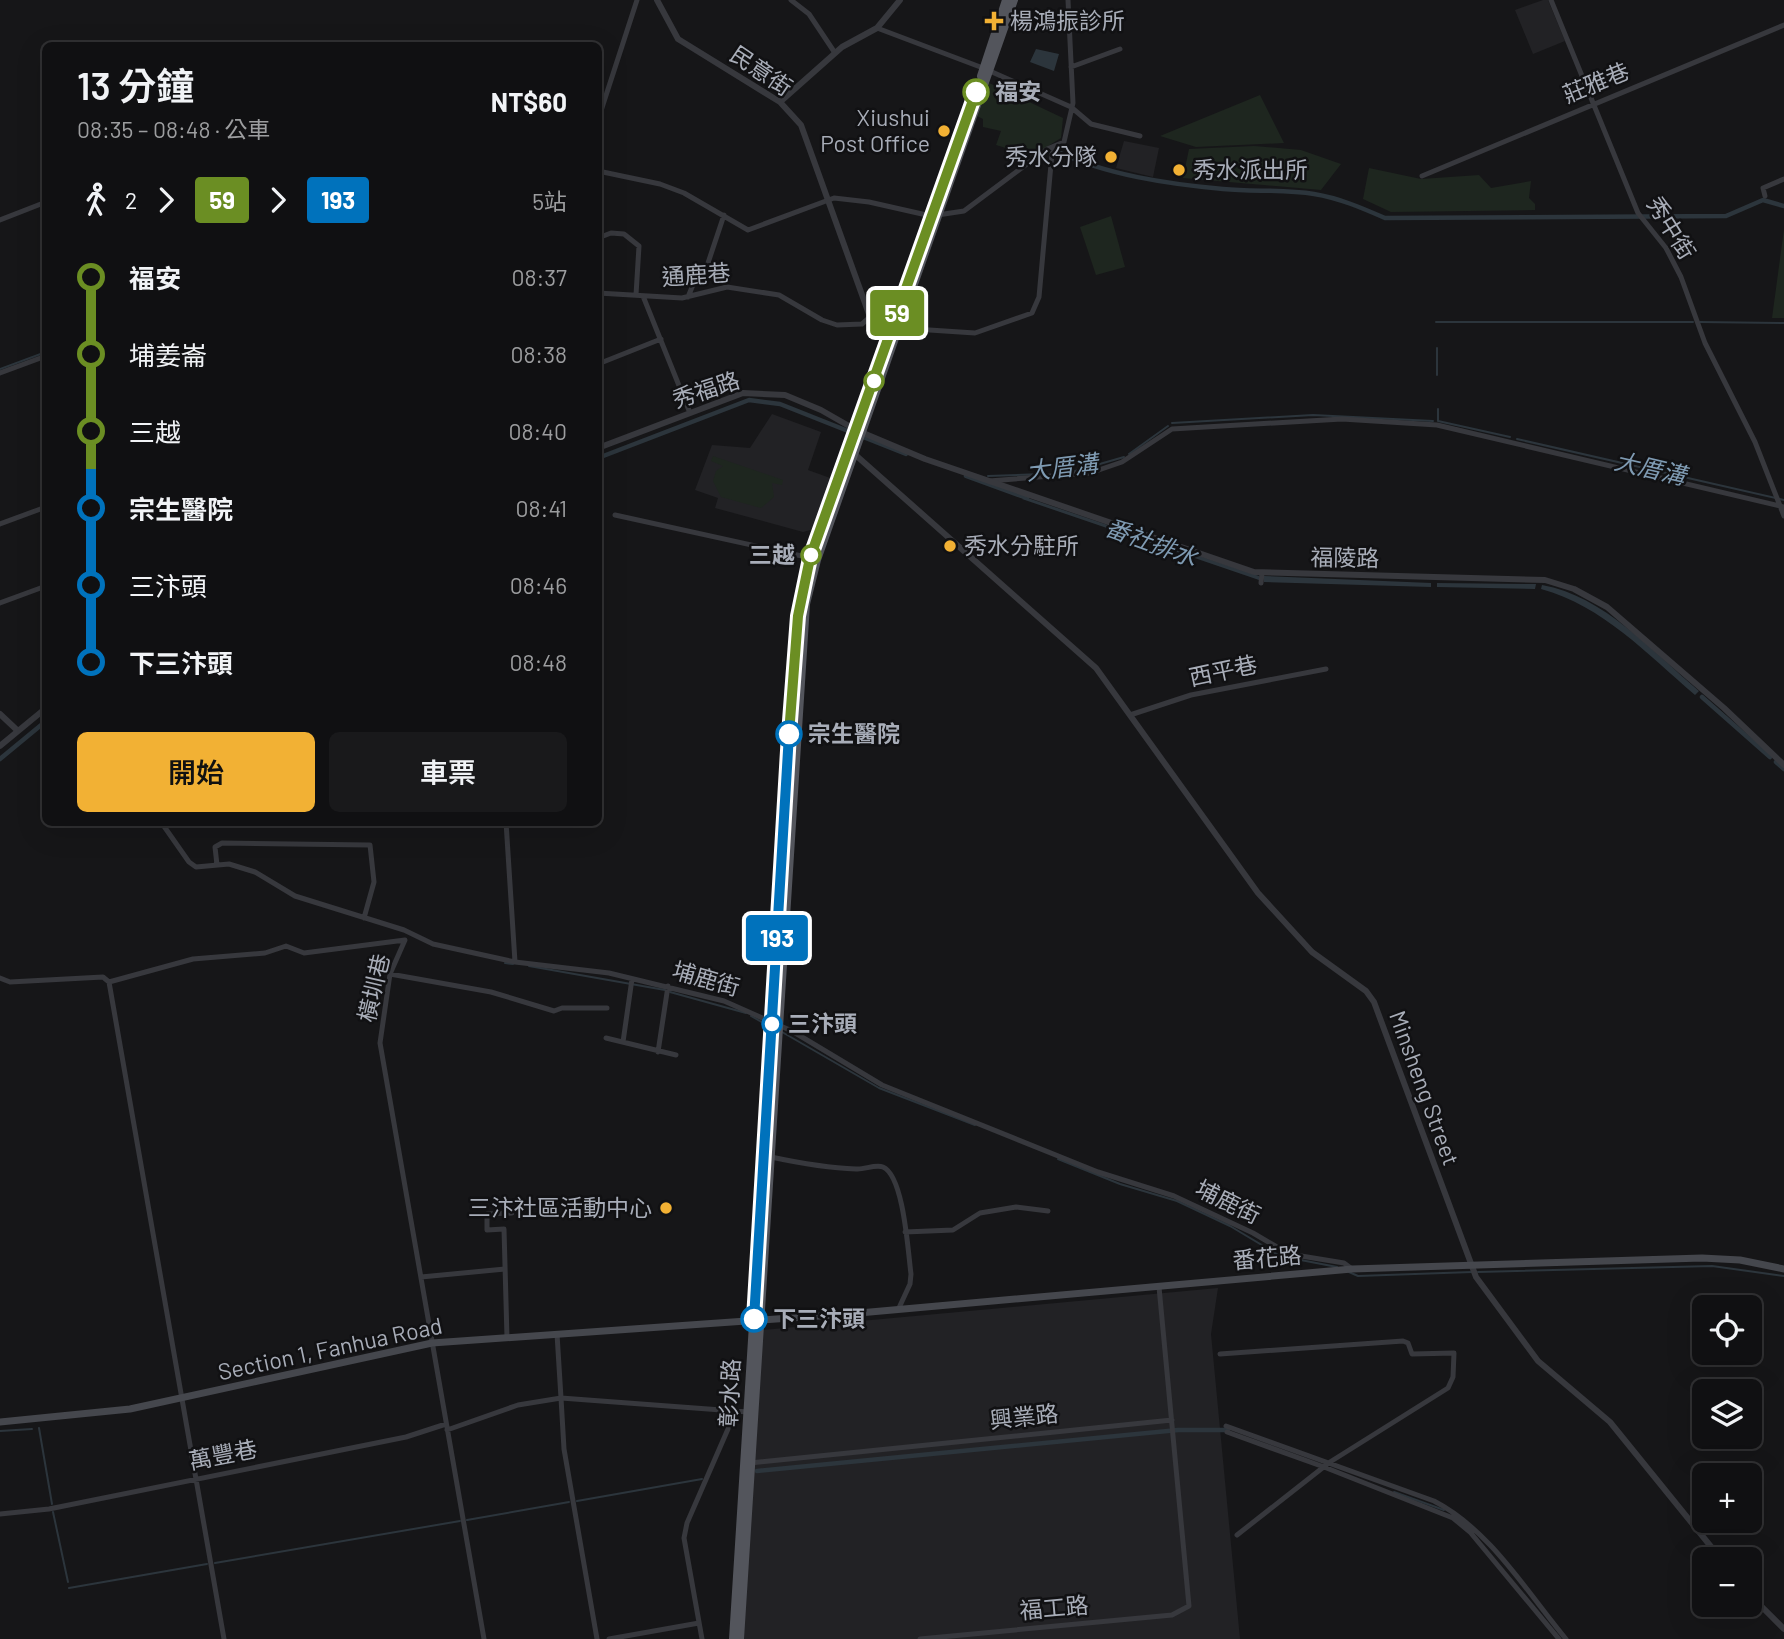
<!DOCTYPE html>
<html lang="zh-TW">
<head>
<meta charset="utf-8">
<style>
  body { margin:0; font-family:Barlow,"Noto Sans TC",sans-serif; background:#19191b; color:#f1f3f6; height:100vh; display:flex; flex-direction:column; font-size:26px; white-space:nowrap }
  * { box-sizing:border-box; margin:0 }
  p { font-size:23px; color:#9c9d9f }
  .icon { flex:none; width:38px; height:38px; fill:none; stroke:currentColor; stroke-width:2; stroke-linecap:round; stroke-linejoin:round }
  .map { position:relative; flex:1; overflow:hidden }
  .drawer { position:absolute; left:42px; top:42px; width:560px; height:784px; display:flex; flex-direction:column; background:#101012; border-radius:10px; box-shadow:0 7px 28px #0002,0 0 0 2px #303032 }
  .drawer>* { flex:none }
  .badge { padding:0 14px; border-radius:5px; font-size:24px; line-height:46px }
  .tools { position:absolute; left:1692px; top:1295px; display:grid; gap:14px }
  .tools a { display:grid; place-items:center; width:70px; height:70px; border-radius:10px; background:#101012; box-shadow:0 7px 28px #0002,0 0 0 2px #303032; font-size:35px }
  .map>.badge { position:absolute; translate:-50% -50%; box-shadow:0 0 0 4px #fff }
  .legs { display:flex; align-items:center; gap:10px; height:77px; padding:0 35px; font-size:23px }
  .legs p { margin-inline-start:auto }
  .headline { display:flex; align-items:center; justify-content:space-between; height:119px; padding:0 35px }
  h1 { font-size:38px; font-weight:600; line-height:52px }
  .cta { display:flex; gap:14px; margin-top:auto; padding:14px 35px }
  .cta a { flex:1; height:80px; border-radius:10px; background:#f2b134; color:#111; font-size:28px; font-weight:600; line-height:80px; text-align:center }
  .cta a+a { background:#19191b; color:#f1f3f6 }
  ul { padding:0 35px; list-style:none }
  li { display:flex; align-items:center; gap:24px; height:77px; font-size:26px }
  li i { display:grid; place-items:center; width:10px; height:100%; margin:0 9px; background:currentColor }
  li i::after { content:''; width:18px; height:18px; margin:-9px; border:5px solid; border-radius:50%; background:#101012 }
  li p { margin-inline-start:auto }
  li:first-child i { background:linear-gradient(#0000 50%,currentColor 0) }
  li:last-child i { background:linear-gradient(currentColor 50%,#0000 0) }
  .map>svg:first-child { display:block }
  .built { fill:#222225 }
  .green { fill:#1e261f }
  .water { fill:#2c353c }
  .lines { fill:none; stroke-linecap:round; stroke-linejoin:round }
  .stream { stroke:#2c353c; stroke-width:2 }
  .canal { stroke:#2c353c; stroke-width:4.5 }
  .minor { stroke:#37383d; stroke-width:5 }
  .tertiary { stroke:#37383d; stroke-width:6 }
  .secondary { stroke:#45474d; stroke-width:7 }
  .primary { stroke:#53555c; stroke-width:8 }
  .line-1-casing { stroke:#fff; stroke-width:16 }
  .line-2-casing { stroke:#fff; stroke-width:16 }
  .line-1 { stroke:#6b8e23; stroke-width:10 }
  .line-2 { stroke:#0072bc; stroke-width:10 }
  .poi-dot { fill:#f2b134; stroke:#111113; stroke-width:2.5 }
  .stop-1-dot { fill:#fff; stroke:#6b8e23; stroke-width:3.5 }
  .stop-2-dot { fill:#fff; stroke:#0072bc; stroke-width:3.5 }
  .labels { text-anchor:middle; stroke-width:5; stroke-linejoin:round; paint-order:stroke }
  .poi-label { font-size:23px; fill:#a8adb8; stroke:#111113; text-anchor:start }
  .street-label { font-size:23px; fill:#a8adb8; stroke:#111113 }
  .stop-label { font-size:23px; font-weight:bold; fill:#a8adb8; stroke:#111113; text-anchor:start }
  .water-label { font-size:24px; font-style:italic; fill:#7f9bb3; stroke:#111113 }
</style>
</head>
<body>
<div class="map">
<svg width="1784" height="1639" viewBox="0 0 1784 1639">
  <rect width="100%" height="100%" fill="#161618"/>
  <path class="built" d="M1543,0h5l17,41 -32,13 -18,-44z
    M1124,141l35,7 -6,29 -37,-9z
    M772,414l49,18 -13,38 25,9 -19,50 -11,3 -88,-24 3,-10 -23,-8 17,-45 38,3z
    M1218,1288l-7,46 29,305h-497l20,-309z"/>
  <path class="green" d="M987,82l76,36 -2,20 -29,18 -36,-11 5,-14 -18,-4v-8l-8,-4z
    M1260,95l24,48 -88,4 -36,-11z
    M1254,146l47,4 40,14 -20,26 -138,-12 6,-29z
    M1369,168l52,11 58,-4 12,13 40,-7 -2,17 6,6v6l-144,2 -28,-13z
    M1111,216l14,51 -29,8 -16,-48z
    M1784,229v89h-12z
    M713,456l70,24 -1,5 -10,-2 2,14 -13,11 -40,-11 -8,-16 3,-10 7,-5 -12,-5z"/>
  <path class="water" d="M1036,49l23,5 -5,17 -24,-9z
    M1025,497l234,79v4l-237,-81z
    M1264,576l167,7v4l-167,-5z
    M1437,583l99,1 -1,5 -98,-2z
    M1542,585c62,11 110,66 157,106l-4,4c-48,-41 -92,-89 -154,-106z"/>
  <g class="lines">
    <path class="stream" d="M1436,322h257
      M1700,322l84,1
      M1437,348v27
      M0,369l46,-17
      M1438,409v12
      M1438,421l72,16
      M1172,423l141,-8 120,6
      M1517,439l267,61
      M1129,454l39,-28
      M1072,472l52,-15
      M988,476l54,-2
      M505,963l8,1
      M529,966l136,24
      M670,992l76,21
      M751,1016l16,9
      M782,1032l97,56 96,37
      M1058,1159l62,25 57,17 53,25 50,30 57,11
      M1349,1272l9,4 114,-4
      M1478,1272l234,-6 72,10
      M39,1428l13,76
      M0,1431l32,-2
      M1394,1492l50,18
      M577,1501l125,-22
      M53,1512l15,70
      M467,1520l102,-18
      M215,1563l245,-42
      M69,1588l138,-24"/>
    <path class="canal" d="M1056,151c50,24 112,33 167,38 30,3 61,0 91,5 25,4 48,14 71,24l341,-2 37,-16 21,6
      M598,458l151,-58 31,4 126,50
      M966,476l61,22
      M1702,697l68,60
      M0,759l46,-38
      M1776,762l8,7
      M757,1471l421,-41h50"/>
    <path class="minor" d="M791,0l18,14 26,39
      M1551,0l87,213 28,35 15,29 24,66 50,99 29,74
      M877,28l106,40 88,39 20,17 49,12
      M1071,67l49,-18
      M598,120l39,-120
      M598,171l62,13 24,9 64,37 86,-32 35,4 62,14 33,-5 83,-62 17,-7 9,-39 -5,-103
      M1422,176l362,-151
      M1765,196l-2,-8 21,-9
      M0,220l46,-18
      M598,238l13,-5 13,1 15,12 -3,49
      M598,293l84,5 45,-11 52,8 43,25 15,5 25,-1 8,-7
      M643,296l47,117
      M688,297l9,-22 9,-6 18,-54
      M899,328l76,5 57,-20 7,-16 13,-144 9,-8
      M598,364l63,-25
      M0,373l46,-17
      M989,481l101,-8 32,-11 50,-33 170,-10 95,6 347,82
      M615,515l196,43
      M0,524l46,-17
      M1261,583l1,-10
      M0,603l46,-17
      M1130,715l61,-20 135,-26
      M161,822l28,40 7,5 33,-3 26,8 40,24 109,34 29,14 82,18 94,11 115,28 68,30 90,54 216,87 76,24 79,37 36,21 55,9 8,6
      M506,822l9,140
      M217,865l-2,-18 7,-4 148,2 4,37 -10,36
      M390,974l101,18 63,19 8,-3h45
      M0,978l10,4 93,-5 6,5 84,-23 72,-6 21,-7 18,7 101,-13 -15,34 -10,69 104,596
      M109,982l115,657
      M606,1038l70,17
      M623,1042l9,-63
      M658,1052l10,-66
      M771,1157c28,6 56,11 85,12 8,1 19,-5 27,-2 21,9 25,86 28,107l-1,10 -12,26
      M905,1232l48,-2 27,-17 36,-6 32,4
      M421,1277l84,-8
      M557,1334l4,64 187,14
      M507,1338l-3,-109 -17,1v-16l25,-1
      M1220,1354l183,-13 5,2 4,11 42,-1 -1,24 -5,11 -118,74 -93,73
      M1226,1426l208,75c56,29 92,90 132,138
      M447,1430l71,-25 43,-7 3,51 33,190
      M1227,1432l97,35 129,51 17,14 89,107
      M750,1463l422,-43
      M0,1514l49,-5 357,-72 40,-13
      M609,1639l90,-16
      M702,1639l-18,-101 3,-15 41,-94v-20
      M920,1639l252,-24 17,-9 -30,-319"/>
    <path class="tertiary" d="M657,0l21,39 102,63 21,23 69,192 27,10
      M780,102l62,-55 35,-19 23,-28
      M598,448l145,-55 42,2 36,15 35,20 69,29 329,113 291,8 29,9 33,18 117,101 60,57
      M851,451l245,217 162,225 54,59 54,39 8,11 102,275 62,84 72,61 111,137
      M0,714l18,17
      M0,746l46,-38
      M1750,1595l34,34"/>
    <path class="secondary" d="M0,1422l130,-13 302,-66 416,-29 504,-45 350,-11 38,2 44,9"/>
    <path class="primary" d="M981,76l25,-76
      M884,354l75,-216
      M733,1639l65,-1023 12,-58 69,-189
      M740,1639l66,-1035 11,-44 197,-560"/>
  </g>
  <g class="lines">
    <defs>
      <path id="line-1" d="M789,734l9,-118 12,-58 166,-466"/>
      <path id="line-2" d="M754,1319l35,-585"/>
    </defs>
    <use href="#line-1" class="line-1-casing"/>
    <use href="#line-2" class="line-2-casing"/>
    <use href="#line-1" class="line-1"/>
    <use href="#line-2" class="line-2"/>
  </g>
  <g class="poi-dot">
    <path d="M990.5 10.5h7v7h7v7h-7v7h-7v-7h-7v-7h7z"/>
    <circle cx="944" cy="131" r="7"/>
    <circle cx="1111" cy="157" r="7"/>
    <circle cx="1179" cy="170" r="7"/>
    <circle cx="950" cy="546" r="7"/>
    <circle cx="666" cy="1208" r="7"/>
  </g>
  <g class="stop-1-dot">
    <circle cx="976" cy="92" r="12"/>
    <circle cx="874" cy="381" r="9"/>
    <circle cx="811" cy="555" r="9"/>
  </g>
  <g class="stop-2-dot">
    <circle cx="789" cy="734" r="12"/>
    <circle cx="772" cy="1024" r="9"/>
    <circle cx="754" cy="1319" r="12"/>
  </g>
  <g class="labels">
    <g class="poi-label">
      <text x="1010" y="29">楊鴻振診所</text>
      <text x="930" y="126" text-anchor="end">Xiushui<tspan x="930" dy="26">Post Office</tspan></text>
      <text x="1097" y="165" text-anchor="end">秀水分隊</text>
      <text x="1193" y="178">秀水派出所</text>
      <text x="964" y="554">秀水分駐所</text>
      <text x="652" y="1216" text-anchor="end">三汴社區活動中心</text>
    </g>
    <g class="street-label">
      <text transform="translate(761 71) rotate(34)" y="8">民意街</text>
      <text transform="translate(1596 83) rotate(-22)" y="8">莊雅巷</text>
      <text transform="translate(1671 228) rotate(58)" y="8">秀中街</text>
      <text transform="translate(696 275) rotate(-4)" y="8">通鹿巷</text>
      <text transform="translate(706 390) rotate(-18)" y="8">秀福路</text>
      <text transform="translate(1345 558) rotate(1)" y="8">福陵路</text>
      <text transform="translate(1223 671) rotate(-12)" y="8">西平巷</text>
      <text transform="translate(706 979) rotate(16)" y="8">埔鹿街</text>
      <text transform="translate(374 988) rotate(-77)" y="8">橫圳巷</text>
      <text transform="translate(1424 1088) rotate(70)" y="8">Minsheng Street</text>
      <text transform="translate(1228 1202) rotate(26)" y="8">埔鹿街</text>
      <text transform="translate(1267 1258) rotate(-5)" y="8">番花路</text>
      <text transform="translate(330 1349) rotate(-12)" y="8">Section 1, Fanhua Road</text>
      <text transform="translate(730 1393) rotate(-87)" y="8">彰水路</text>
      <text transform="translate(1024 1417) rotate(-6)" y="8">興業路</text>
      <text transform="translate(223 1455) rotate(-11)" y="8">萬豐巷</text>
      <text transform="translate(1054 1608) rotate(-5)" y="8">福工路</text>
    </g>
    <g class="stop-label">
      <text x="995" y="100">福安</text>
      <text x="795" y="563" text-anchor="end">三越</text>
      <text x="808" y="742">宗生醫院</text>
      <text x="788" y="1032">三汴頭</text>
      <text x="773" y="1327">下三汴頭</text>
    </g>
    <g class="water-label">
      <text transform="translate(1062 468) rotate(-7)" y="8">大厝溝</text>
      <text transform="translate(1650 469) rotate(13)" y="8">大厝溝</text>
      <text transform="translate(1151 543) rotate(20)" y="8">番社排水</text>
    </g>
  </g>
</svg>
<div class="tools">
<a><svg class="icon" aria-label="locate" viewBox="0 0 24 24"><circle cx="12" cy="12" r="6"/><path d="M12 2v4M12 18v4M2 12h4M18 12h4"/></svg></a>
<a><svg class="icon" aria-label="layers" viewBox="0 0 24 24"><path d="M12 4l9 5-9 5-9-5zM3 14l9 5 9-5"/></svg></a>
<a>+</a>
<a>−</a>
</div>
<b class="badge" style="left:897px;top:313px;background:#6b8e23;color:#fff">59</b>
<b class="badge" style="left:777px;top:938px;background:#0072bc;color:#fff">193</b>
<section class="drawer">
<div class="headline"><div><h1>13 分鐘</h1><p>08:35 – 08:48 · 公車</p></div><b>NT$60</b></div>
<div class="legs"><svg class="icon" aria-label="walk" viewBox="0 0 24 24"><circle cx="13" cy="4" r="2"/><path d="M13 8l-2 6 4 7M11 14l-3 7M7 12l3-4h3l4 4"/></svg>2<svg class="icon" aria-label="forward" viewBox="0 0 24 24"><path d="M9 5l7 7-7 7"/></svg><b class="badge" style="background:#6b8e23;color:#fff">59</b><svg class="icon" aria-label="forward" viewBox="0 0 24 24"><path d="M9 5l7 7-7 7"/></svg><b class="badge" style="background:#0072bc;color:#fff">193</b><p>5站</p></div>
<ul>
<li><i style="color:#6b8e23"></i><b>福安</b><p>08:37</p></li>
<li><i style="color:#6b8e23"></i><span>埔姜崙</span><p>08:38</p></li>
<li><i style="color:#6b8e23"></i><span>三越</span><p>08:40</p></li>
<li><i style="color:#0072bc"></i><b>宗生醫院</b><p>08:41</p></li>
<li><i style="color:#0072bc"></i><span>三汴頭</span><p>08:46</p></li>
<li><i style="color:#0072bc"></i><b>下三汴頭</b><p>08:48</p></li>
</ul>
<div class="cta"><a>開始</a><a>車票</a></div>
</section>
</div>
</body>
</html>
